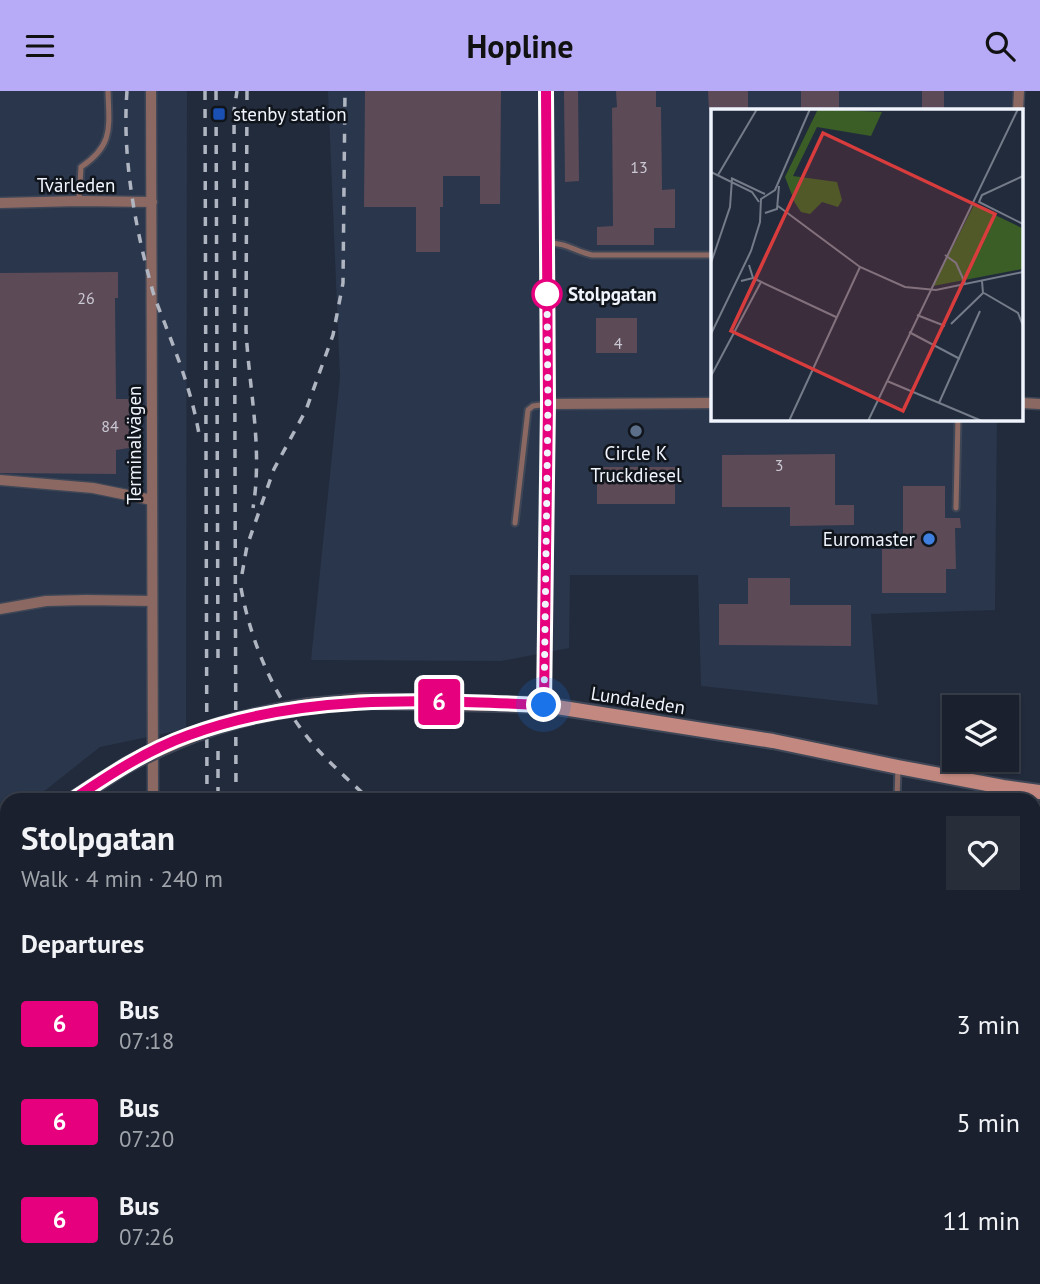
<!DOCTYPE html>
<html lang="en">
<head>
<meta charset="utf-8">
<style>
  body { margin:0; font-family:"PT Sans",sans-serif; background:#272d39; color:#f1f3f6; height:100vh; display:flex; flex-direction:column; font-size:26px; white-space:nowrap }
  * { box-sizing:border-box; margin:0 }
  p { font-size:23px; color:#9fa3aa }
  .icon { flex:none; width:38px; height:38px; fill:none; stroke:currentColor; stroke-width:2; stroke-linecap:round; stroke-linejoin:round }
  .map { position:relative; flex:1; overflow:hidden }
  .side { position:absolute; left:0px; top:702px; width:1041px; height:492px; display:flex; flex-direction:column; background:#1a202d; border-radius:21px 21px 0 0; box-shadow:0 2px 5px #0004,0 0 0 2px #383e49 }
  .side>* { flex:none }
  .badge { padding:0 14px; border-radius:5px; font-size:24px; line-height:46px }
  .fabs { position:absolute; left:942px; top:604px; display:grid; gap:14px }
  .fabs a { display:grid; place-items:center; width:77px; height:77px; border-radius:0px; background:#1a202d; box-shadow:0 2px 5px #0004,0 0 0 2px #383e49; font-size:35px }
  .you { position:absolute; width:35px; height:35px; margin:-18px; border:5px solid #fff; border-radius:50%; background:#1a73e8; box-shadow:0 0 0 10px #1a73e833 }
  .map>.badge { position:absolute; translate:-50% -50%; box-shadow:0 0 0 4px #fff }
  h2 { padding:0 21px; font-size:26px; line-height:63px }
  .round { display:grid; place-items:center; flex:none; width:74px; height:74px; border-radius:0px; background:#272d39 }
  .summary { display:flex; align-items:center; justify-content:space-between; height:119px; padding:0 21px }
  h1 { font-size:33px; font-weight:700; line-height:52px }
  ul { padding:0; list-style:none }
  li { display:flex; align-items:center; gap:21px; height:98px; padding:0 21px }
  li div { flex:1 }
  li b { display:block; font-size:26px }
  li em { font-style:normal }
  li .badge { min-width:77px; font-weight:700; text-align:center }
  header { display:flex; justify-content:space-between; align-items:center; height:91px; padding:0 21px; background:#b7abf8; color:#111; font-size:32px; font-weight:700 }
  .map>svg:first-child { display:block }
  .built { fill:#2a364c }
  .green { fill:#3a5e26 }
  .building { fill:#5d4a57 }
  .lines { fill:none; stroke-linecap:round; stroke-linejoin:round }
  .lane-casing { stroke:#3f4757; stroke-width:9 }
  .street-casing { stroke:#3f4757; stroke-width:13 }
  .secondary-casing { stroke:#3f4757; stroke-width:18 }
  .lane { stroke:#8c6862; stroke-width:5 }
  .street { stroke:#8c6862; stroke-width:10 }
  .secondary { stroke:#c38980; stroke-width:14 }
  .rail { stroke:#afb5c1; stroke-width:3.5; stroke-dasharray:9 9; stroke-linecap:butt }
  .secondary-bridge-casing { stroke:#3f4757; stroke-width:18; stroke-linecap:butt }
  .secondary-bridge { stroke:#c38980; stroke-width:14 }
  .line-casing { stroke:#fff; stroke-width:16 }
  .line { stroke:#e6007e; stroke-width:10 }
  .walk { stroke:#eff4fd; stroke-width:7; stroke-dasharray:0 12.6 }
  .transit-dot { fill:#1a4fb4; stroke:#10141b; stroke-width:2.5 }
  .stop-dot { fill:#fff; stroke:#e6007e; stroke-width:3.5 }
  .service-dot { fill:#5c6f8a; stroke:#10141b; stroke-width:2.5 }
  .shop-dot { fill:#3f7fe0; stroke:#10141b; stroke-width:2.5 }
  .labels { text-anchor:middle; stroke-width:5; stroke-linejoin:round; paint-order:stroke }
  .number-label { font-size:16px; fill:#cacad4 }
  .poi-label { font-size:19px; fill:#eff4fd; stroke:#10141b; text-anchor:start }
  .street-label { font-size:19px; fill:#eff4fd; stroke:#10141b }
  .stop-label { font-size:19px; font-weight:bold; fill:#eff4fd; stroke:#10141b; text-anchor:start }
  .inset-road { fill:none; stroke:#747b89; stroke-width:2 }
  .view { fill:#d83c3d; fill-opacity:0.15; stroke:#d83c3d; stroke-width:3.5 }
  .inset-edge { fill:none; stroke:#eff4fd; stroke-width:3.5 }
</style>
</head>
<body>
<header><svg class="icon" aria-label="menu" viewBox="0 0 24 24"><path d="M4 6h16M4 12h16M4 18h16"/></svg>Hopline<svg class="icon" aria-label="search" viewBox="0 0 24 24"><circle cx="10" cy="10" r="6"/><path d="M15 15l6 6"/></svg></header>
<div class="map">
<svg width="1040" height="1193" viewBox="0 0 1040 1193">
  <rect width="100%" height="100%" fill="#222b3c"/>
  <path class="built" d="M0,0h187l-1,638 -86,18 -67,53h-26v21l-7,5z
    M328,0h686l-1,19h-300v308h284l-2,192 -124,4 7,91 -177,-19 -3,-111h-128l-1,73 -68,13 -190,-1 29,-283z"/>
  <path class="green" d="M7,781v403h-7v-397z
    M1034,792l6,4v130l-6,2z"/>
  <path class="building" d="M365,0h136l-1,113h-20v-28h-37v31h-3v45h-24v-45h-52z
    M564,0h14l1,90 -14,1z
    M616,0h40v16h5l1,83 13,-1v39h-21v17h-57v-18l16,-1 -1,-118 5,-1z
    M708,0h40v19h-39z
    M801,0h38v19h-38z
    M922,0h22v19h-22z
    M118,181v26h-3l1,101h13v37l13,1v9l-26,4v24l-116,-1v-200z
    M596,227h41v35h-41z
    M835,363v51h19v20l-64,1v-19h-68v-52z
    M597,376h78v37h-78z
    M903,395h42v32h15l1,10h-6l1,41h-10v24h-64v-44h21z
    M748,487h42v27h61v41l-132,-1v-41h29z"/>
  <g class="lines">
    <defs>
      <path id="lane" d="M79,110l2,-34c33,-22 28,-40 27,-76
        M547,152c22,0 26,8 45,12h121
        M956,417l2,-90
        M515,432l13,-113 5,-4 15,-2
        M897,709l1,-33"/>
      <path id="street" d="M151,0l2,709
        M1018,19l1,-19
        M0,112l79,-2 73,1
        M1021,312l19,1
        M548,313l165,-1
        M0,389l93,8 59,12
        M0,518l46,-8 40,-1 66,1
        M544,614l4,-301 -2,-313
        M0,791l7,7
        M134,1186l1,7"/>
      <path id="secondary" d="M309,615l54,-5 181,4 229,36 125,26 105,20 37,5
        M72,709l53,-34
        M0,768l7,-6"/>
    </defs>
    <use href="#lane" class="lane-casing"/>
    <use href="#street" class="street-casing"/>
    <use href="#secondary" class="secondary-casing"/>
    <use href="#lane" class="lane"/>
    <use href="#street" class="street"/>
    <use href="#secondary" class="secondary"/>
    <path class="rail" d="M127,0c-5,67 8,136 26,201 4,13 10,26 15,40 13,33 25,67 31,102
      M205,0l2,709
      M216,0l2,569
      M247,0l-1,239c3,59 17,118 7,178
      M242,483l5,-28 27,-77 32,-59 27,-75 10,-52 2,-192
      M241,497c11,60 37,117 78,163 16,17 34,33 51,49
      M218,660v49
      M236,709l-2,-689 3,-20
      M208,1186v7
      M226,1186v7
      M238,1186v7
      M506,1186v7"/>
    <defs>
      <path id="secondary-bridge" d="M125,675c61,-33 115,-50 184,-60"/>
    </defs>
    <use href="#secondary-bridge" class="secondary-bridge-casing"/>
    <use href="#secondary-bridge" class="secondary-bridge"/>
  </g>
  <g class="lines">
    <defs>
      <path id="line" d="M72,709c37,-25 75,-50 117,-65 116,-42 235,-35 355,-30l4,-301 -2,-313"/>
    </defs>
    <use href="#line" class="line-casing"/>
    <use href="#line" class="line"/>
    <path class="walk" d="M544,614l4,-301 -1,-110"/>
  </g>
  <rect class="transit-dot" x="212" y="16" width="14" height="14" rx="3.5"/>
  <circle class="stop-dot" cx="547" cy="203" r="14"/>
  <circle class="service-dot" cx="636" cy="340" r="7"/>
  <circle class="shop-dot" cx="929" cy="448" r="7"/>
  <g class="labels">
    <g class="number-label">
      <text x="639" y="82">13</text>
      <text x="86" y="213">26</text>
      <text x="618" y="258">4</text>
      <text x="110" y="341">84</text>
      <text x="779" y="380">3</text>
    </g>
    <g class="poi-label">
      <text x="233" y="30">stenby station</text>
      <text x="636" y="369" text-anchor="middle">Circle K<tspan x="636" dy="22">Truckdiesel</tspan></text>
      <text x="915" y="455" text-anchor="end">Euromaster</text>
    </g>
    <g class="street-label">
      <text x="76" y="101">Tvärleden</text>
      <text transform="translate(134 354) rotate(-90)" y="7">Terminalvägen</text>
      <text transform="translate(638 609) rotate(9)" y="7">Lundaleden</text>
    </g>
    <g class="stop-label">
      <text x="568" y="210">Stolpgatan</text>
    </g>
  </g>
  <g transform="translate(711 18)">
    <rect width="312" height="312" fill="#222b3c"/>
    <path d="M107,0l64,3 -11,24 -54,-9 -24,49 44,6 5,18 -4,7 -16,-5 -12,12 -9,-2 -6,-9 -10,-26zM263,96l48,23v41l-89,17z" fill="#3a5e26"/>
    <path class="inset-road" d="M0,63l41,20 7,10M7,66l39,-66M312,67l-41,19 -3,7 44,22M20,69l34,16M67,97l82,61 45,20 31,3 87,-18M54,104l12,-4 2,-23M234,146l11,8 9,20M0,154l19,-56 2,-28M44,170l81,38M30,172l12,-3 -4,-13M273,184l34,20 5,13M206,206l28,11M240,215l32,-31 -1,-12M198,223l51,27M0,225l40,-83 9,-29 1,-23 14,-9 35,-81M0,267l50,-94M176,272l95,40M228,294l41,-92M78,312l71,-154M157,312l150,-312"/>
    <path class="view" d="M112,24l172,81 -92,197 -172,-80z"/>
    <rect width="312" height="312" class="inset-edge"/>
  </g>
</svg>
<div class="fabs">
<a><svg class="icon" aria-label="layers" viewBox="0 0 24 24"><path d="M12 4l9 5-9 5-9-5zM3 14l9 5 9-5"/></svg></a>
</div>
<div class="you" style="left:544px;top:614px"></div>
<b class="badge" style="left:439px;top:611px;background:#e6007e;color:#fff">6</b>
<section class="side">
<div class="summary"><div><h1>Stolpgatan</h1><p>Walk · 4 min · 240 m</p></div><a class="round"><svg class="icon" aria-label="heart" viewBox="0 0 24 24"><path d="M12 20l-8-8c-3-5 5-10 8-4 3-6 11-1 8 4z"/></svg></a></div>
<h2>Departures</h2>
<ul>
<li><span class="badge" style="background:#e6007e;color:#fff">6</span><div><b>Bus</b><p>07:18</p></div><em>3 min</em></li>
<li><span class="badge" style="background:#e6007e;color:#fff">6</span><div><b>Bus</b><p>07:20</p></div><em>5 min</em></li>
<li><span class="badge" style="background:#e6007e;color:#fff">6</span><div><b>Bus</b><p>07:26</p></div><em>11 min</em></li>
</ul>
</section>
</div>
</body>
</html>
